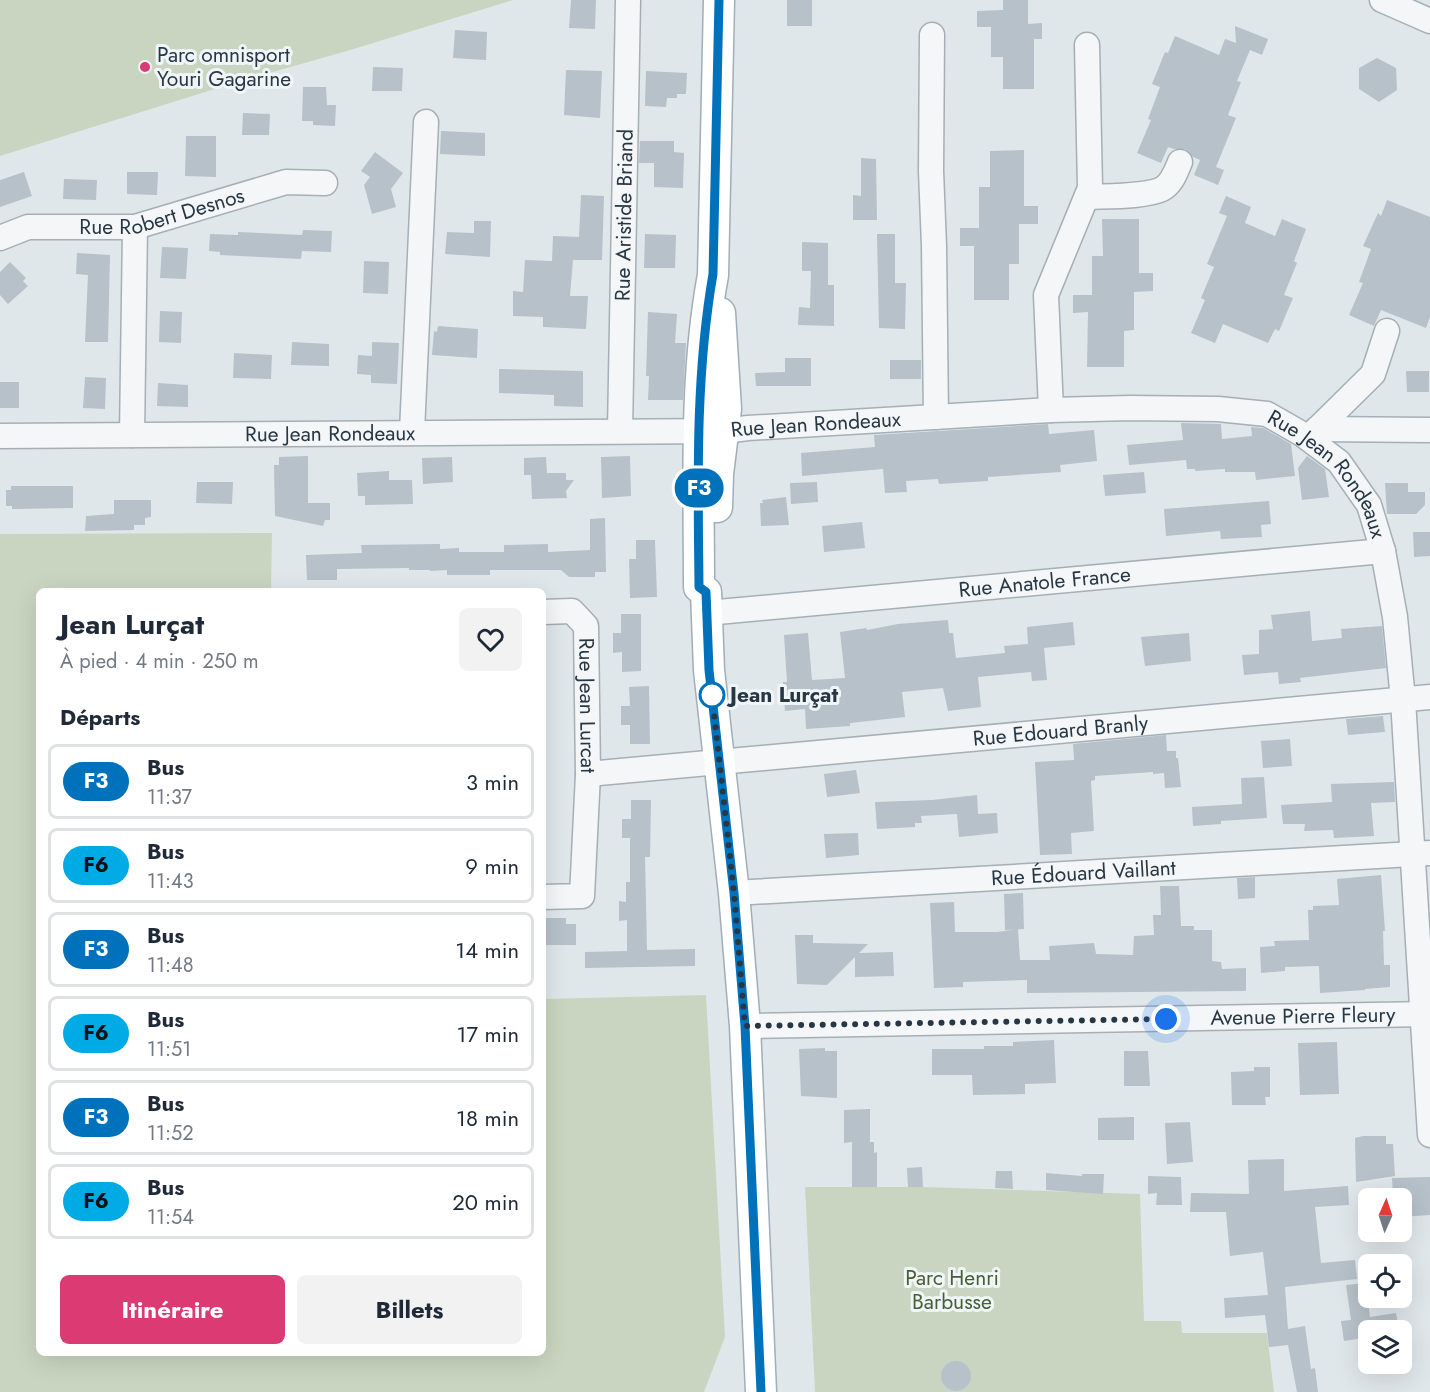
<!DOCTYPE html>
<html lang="fr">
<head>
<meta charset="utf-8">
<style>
  body { margin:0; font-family:Jost,sans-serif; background:#f2f2f3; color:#1f2937; height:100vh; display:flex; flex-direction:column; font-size:22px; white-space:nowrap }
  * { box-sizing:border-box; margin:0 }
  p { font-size:20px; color:#747a83 }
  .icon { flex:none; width:33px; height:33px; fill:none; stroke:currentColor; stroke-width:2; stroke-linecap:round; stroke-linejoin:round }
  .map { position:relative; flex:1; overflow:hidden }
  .details { position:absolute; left:36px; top:588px; width:510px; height:768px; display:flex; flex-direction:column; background:#fff; border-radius:9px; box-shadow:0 6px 24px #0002 }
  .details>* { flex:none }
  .badge { padding:0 12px; border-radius:20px; font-size:21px; line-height:39px }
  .needle { width:39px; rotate:3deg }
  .buttons { position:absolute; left:1358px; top:1188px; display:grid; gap:12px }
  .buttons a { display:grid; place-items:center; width:54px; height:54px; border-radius:9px; background:#fff; box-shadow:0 6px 24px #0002; font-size:30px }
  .you { position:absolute; width:30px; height:30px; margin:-15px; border:4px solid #fff; border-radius:50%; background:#1a73e8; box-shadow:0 0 0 9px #1a73e833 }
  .map>.badge { position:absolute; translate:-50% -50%; box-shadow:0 0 0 3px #fff }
  h2 { padding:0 24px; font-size:22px; line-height:54px }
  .round { display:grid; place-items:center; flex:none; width:63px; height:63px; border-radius:9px; background:#f2f2f3 }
  .summary { display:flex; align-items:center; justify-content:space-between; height:102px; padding:0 24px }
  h1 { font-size:28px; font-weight:700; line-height:45px }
  .primary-button { display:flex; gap:12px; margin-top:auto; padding:12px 24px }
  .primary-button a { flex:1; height:69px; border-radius:9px; background:#db3a73; color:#fff; font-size:24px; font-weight:700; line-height:69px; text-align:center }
  .primary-button a+a { background:#f2f2f3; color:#1f2937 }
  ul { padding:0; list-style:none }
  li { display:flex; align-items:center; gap:18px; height:75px; margin:0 12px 9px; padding:0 12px; border:3px solid #e0e1e3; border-radius:9px }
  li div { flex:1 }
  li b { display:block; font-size:22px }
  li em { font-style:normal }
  li .badge { min-width:66px; font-weight:700; text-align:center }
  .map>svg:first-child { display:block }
  .green { fill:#cad5c1 }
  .building { fill:#b7c1c9 }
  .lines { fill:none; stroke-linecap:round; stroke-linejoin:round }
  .minor-casing { stroke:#a5afb6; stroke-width:27 }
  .major-casing { stroke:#9faeb8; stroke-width:33 }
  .minor { stroke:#f4f6f8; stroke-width:24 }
  .major { stroke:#fff; stroke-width:30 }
  .line-casing { stroke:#fff; stroke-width:14 }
  .line { stroke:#0072bc; stroke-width:9 }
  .walk { stroke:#273744; stroke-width:6; stroke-dasharray:0 10.8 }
  .poi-dot { fill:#db3a73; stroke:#f0f5f8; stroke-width:2 }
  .stop-dot { fill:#fff; stroke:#0072bc; stroke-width:3 }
  .labels { text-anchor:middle; stroke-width:6; stroke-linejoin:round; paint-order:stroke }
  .poi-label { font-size:21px; fill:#273744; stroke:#f0f5f8; text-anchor:start }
  .street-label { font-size:21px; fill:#273744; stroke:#f0f5f8 }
  .stop-label { font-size:21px; font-weight:bold; fill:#273744; stroke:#f0f5f8; text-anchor:start }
  .park-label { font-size:21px; fill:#456133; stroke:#f0f5f8 }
</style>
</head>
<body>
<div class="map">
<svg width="1430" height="1392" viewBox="0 0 1430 1392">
  <rect width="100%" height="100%" fill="#e0e7eb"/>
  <path class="green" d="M0,0h513l-166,51 -113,32 -234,73z
    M272,533l-1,58h-232v762h504v-354l163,-4 19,342 -21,55h-704v-858z
    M805,1187h118l217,7 4,127h37l1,12h85l7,59h-459z"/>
  <path class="building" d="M571,0h25l-1,29 -26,-1z
    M787,0h25v26h-25z
    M1003,0h25v24l14,-1v16h-8v50h-31v-32h-12v-30h-14v-16l26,-1z
    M1235,26l33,13 -6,16 -12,-5 -13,31 4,1 -13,33 8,3 -20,49 8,3 -6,15 -24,-10 6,-15 -7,-3 -8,-8h-11l-6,-2 -7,16 -24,-10 14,-33 -3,-1 12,-32 -8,-3 13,-32 3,1 7,-17 44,19 6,-16 11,4z
    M455,30l32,2 -1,28 -33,-2z
    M1377,58l19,10 1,22 -18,12 -20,-13v-21z
    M373,67l30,1 -1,23h-30z
    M566,70l36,1 -2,47 -36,-3z
    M646,71l41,2 -1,21h-9v4h-10l-1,9 -21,-1z
    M303,87h23l1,18h9l-1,21 -22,-1v-4h-11z
    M243,113l27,1 -1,21h-27z
    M441,131l44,2v23l-45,-2z
    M186,136h30v41l-31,-1z
    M640,141h34v11l10,1 -1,35 -29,-1v-24h-15z
    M1024,150v56h14v18h-19v40h-10v36h-35v-54h-14v-18h19v-41h11v-36z
    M375,152l28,21 -12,16 5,18 -24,7 -8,-29 6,-8 -9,-6z
    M861,158l15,1 1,61h-24v-25l8,1z
    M24,172l8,24 -32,11v-27z
    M127,172h31l-1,23 -30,-1z
    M64,179l33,1 -1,20 -33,-1z
    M581,195l23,1 -2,64h-29l-3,36h18l-2,33 -43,-2v-10l-30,-1v-25l10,1 2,-32 27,1 1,-25 26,1z
    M1226,196l25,11 -6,16 30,13 7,-17 24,10 -12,32 3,2 -13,32 9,3 -14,33 -4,-2 -7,14 -45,-19 -8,19 -24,-10 14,-33 -4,-2 13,-31 -7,-3 20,-48 -8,-3z
    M1387,200l43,17v100l-4,11 -45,-18 -7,16 -25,-11 14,-32 -4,-1 12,-33 -8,-3 15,-33 3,3z
    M1102,219h37v54h14v18l-19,1v38l-10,1v36h-37l1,-55 -15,1v-18h19v-39h11z
    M474,221h17l-1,36 -45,-3 2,-22 27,1z
    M303,230l29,1 -1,21 -29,-1 -1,8 -81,-4v-3l-11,-1 1,-17 28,1v-3l64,3z
    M645,234l31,1 -1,33h-31z
    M877,234h18v49h11l-1,46 -26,-1z
    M802,242l26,1v42h6v41l-36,-1 1,-18 11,1 1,-37h-9z
    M162,247l26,1 -2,31 -26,-1z
    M77,253l33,2 -2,87h-23l3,-67 -12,-1z
    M364,261l25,1 -1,32 -25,-1z
    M10,262l16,16 -3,3 5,5 -20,18 -8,-9v-23z
    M160,311l22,1 -1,31 -22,-1z
    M648,312l29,2 -2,29h11l-3,57h-35l1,-24h-3z
    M438,326l40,3 -1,29 -45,-3 2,-24 3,1z
    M292,342l37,2v22l-38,-1z
    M372,342l27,1 -2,41 -26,-1v-8l-14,-1 1,-19 14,1z
    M234,353l38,2 -1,24 -38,-1z
    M785,358h26v28h-55l-1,-13 30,-1z
    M890,360h31v19h-31z
    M499,369l84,2v36l-29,-1v-11l-55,-2z
    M1406,371h23v21h-22z
    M85,377l21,1 -1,31 -22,-1z
    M0,382h19v26h-19z
    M158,383l30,2v22l-31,-1z
    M1181,423l40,1 1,15 30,-3 -1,-9 12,1 28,16 4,32 -39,4 -1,-8h-30v-3l-30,2v-2h-8l-1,-9 -57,5 -2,-20 56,-5z
    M1048,424l1,10 45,-4 3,31 -37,4 1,7 -73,5v4l-49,3 -1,-5 -32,2 1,11 -22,1 -2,-24 -81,7 -1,-23 74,-6 -1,-12z
    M308,456v47h22v17h-5l-2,6 -48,-10 -1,-51h5v-8z
    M630,456l1,40 -29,2 -1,-41z
    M1307,456l18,13 4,28 -27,3 -4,-32z
    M452,457l1,25 -30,2 -1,-26z
    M546,457l1,16h19v7h8l-8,11 1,7 -35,1 -1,-24h-7v-17z
    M389,471v9h23l1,24 -48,1v-9h-7l-1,-23z
    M1144,472l2,21 -41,3 -2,-21z
    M197,482h36l-1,22 -36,-1z
    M817,482l1,20 -27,2 -1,-21z
    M1385,483h23v9h17v13l-9,9h-29z
    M11,486h62v22l-61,1v-3h-6v-16h5z
    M786,497l3,28 -28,1 -1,-23h3l-1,-3z
    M114,500h37v17l-6,1v7h-11v5l-49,1 1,-15 28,-2z
    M1269,501l2,23 -10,1 1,12 -41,2 -1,-8 -54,5 -2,-27z
    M605,518l1,54h-11v5h-26l-8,-7h-71v5h-43v-5l-17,1v-1h-21v-2l-72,1v11h-30l-1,-25 56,-2 -1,-8 79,-1v5l19,-1v4h45v-7l44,-1v8l42,-2v-31z
    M862,522l3,26 -41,4 -2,-26z
    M1413,532h17v24l-16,1z
    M636,540h19l2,57 -27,1 -1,-39h7z
    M1310,611l2,30 30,-3 -1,-9 41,-3 4,42 -86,10 1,4 -22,2 -1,-12 -34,3 -2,-20 17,-1v-24l14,-1 -2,-14z
    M621,614h20v57l-19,1v-20l-9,1v-20h8z
    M948,620l1,13h4l3,25 49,-5 -1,-7 24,-2 -1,-17 46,-5 2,23 -31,3 3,32 -15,1 -1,-9 -53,5 3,30 -33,4 -5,-23 -41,4 3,25 -55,6v3l-44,3 -1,-20 -20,2 -2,-29h4l-3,-47 24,-2 4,47 33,-2 -5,-46 26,-4 1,2 31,-6z
    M1189,633l2,28 -46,5 -4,-29z
    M649,686l1,58h-20v-19h-9v-19h9l-1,-19z
    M1383,716l2,16 -37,3 -2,-16z
    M1166,735l1,16h9v7h2l3,29 -16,1 -1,-15 -11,1v-2l-58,4v4l-4,1 3,50 -23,2 1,21 -32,1 -5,-93 39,-2 -1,-16z
    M1290,739l2,27 -29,2 -2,-27z
    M856,770l4,23 -33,4 -3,-23z
    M1264,777l3,41 -46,3v3l-28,2 -1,-19 50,-3 -1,-26z
    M1394,782l1,20 -24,1 3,33 -40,2 -1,-8 -29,1 1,-7h-22l-2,-19 51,-3 -1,-18z
    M977,795l1,19 19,-1 1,20 -39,4 -2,-23 -36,2 1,7h-7v4l-38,2 -2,-27 57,-2z
    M631,800h20l-1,57h-5l2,93 48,-1v17l-110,2v-16l42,-1v-31l-8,1v-20l7,1v-20h4v-44h-8v-19h9z
    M858,833l1,22 -33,3 -2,-24z
    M1381,875l4,56h-2l1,34h6v22l-25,2v1l-45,3 -1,-27 -34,1v4l-24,2 -1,-26 15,-1 -1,-5 35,-1 -1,-30h5v-4l26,-1 -2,-26z
    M1255,877v21l-17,1 -1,-21z
    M1160,886h19l2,40h13v4h18v31l9,1 1,7 24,-1v23l-219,2v-13l-64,2v5l-29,1 -4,-85 24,-1 1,30h42l21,-3 2,31h30l-1,-14 45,-3 2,11 37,1 1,-19 20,-1 -1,-20h8z
    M1023,893l1,36 -19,1 -1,-36z
    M543,918h23v6h10v21h-33z
    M795,935h18v8l55,1 -9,9 34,-1 1,24 -39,1v-20l-28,28 -30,-1z
    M1054,1040l2,43 -31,1v10l-52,1 -1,-20h-40v-26h52v-3h29v-4z
    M1337,1042l2,52 -39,1 -2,-52z
    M825,1048v3h12v47l-36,-2 -2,-47z
    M1124,1051h24l2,35h-26z
    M1254,1067h16v30h-5l1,8h-34l-1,-33 23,-1z
    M870,1109v33h4v11l3,-1v35h-25v-45l-8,1v-33z
    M1134,1117v23h-36v-22z
    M1190,1122l3,40 -26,2 -2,-41z
    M1363,1136h23v8h7l2,32 -39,6 -1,-44z
    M1284,1159v32l64,-5 1,19 -34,2 6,56 34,-3 2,19 -72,8 3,42 17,-3 6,43 4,-1 3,24h-21l-9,-47 -19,2 -4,-32 -40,3 -1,-20 44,-3 -5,-43 -33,4 -4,-44h-36l1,-19 58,1 -1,-34z
    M922,1167l1,20h-15l-1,-19z
    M996,1171h16l1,18 -18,-1z
    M1046,1173l36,3v-2h22l-1,20 -57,-4z
    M1148,1176l33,1 1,28h-26l1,-12 -9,1z
    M1430,1177v38l-29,2v-19h-8l-1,-20z
    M1366,1283l4,34 26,-4 3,17h-35v8l-20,3 -3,-20 10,-1 -5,-35z
    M941 1376a15 15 0 1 1 30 0a15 15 0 1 1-30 0Z"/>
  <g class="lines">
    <defs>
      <g id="minor">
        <path d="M1382,0l48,21"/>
        <path d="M932,35l-1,136 3,75 2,171"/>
        <path d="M1087,197c18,-1 59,0 75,-8 10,-5 14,-18 18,-27"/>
        <path id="s1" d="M0,238l28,-11h107l151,-45 39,1"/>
        <path d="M1051,410l-5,-115 44,-107 -3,-143"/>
        <path d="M1317,429l113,1"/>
        <path id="s2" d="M620,431l8,-431"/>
        <path d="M412,432l14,-310"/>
        <path d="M132,435l3,-208"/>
        <path id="s3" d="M0,436l724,-5 24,-3 303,-18 79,-2 88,1 49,5 35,20 37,28 30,43 14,46 12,66 8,83 27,435"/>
        <path d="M1308,438l65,-64 14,-43"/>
        <path id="s4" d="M543,612l29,-1 14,15 2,148 842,-77"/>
        <path id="s5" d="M707,613l676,-62"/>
        <path id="s6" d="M734,893l696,-40"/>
        <path d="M543,897l39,-1 6,-122"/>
        <path id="s7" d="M745,1026l685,-12"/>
      </g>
      <path id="major" d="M719,0l-6,275c-19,103 -14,207 -14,312l7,5 3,78 25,223 11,133 16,366
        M717,507l1,-33 8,-65 -6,-96"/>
    </defs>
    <use href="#minor" class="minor-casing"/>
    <use href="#major" class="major-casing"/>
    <use href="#minor" class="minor"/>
    <use href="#major" class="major"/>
  </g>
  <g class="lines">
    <defs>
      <path id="line" d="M719,0l-6,274c-18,104 -15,208 -14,313l7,5 3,78 25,223 11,133 16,366"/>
    </defs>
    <use href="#line" class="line-casing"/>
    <use href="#line" class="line"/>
    <path class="walk" d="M712,695l22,198 11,133 421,-7"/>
  </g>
  <circle class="poi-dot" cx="145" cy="67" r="6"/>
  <circle class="stop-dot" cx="712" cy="695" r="12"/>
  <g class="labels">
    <g class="poi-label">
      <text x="157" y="62">Parc omnisport<tspan x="157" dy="24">Youri Gagarine</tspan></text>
    </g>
    <g class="street-label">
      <text dy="7" stroke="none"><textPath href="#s1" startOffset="166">Rue Robert Desnos</textPath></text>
      <text dy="7" stroke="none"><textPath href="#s2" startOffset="216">Rue Aristide Briand</textPath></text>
      <text dy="7" stroke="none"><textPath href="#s3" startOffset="816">Rue Jean Rondeaux</textPath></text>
      <text dy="7" stroke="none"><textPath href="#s3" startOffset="330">Rue Jean Rondeaux</textPath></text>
      <text dy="7" stroke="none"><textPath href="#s3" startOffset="1356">Rue Jean Rondeaux</textPath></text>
      <text dy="7" stroke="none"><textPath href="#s5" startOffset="339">Rue Anatole France</textPath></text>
      <text dy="7" stroke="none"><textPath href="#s4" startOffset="129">Rue Jean Lurcat</textPath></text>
      <text dy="7" stroke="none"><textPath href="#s4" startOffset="672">Rue Edouard Branly</textPath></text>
      <text dy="7" stroke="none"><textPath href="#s6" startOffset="350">Rue Édouard Vaillant</textPath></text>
      <text dy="7" stroke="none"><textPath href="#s7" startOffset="558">Avenue Pierre Fleury</textPath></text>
    </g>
    <g class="stop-label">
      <text x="730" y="702">Jean Lurçat</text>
    </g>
    <g class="park-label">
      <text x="952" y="1285">Parc Henri<tspan x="952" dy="24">Barbusse</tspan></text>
    </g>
  </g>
</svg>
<div class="buttons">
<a><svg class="needle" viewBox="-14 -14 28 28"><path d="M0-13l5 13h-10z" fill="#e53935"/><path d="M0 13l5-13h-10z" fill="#747a83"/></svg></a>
<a><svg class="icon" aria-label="locate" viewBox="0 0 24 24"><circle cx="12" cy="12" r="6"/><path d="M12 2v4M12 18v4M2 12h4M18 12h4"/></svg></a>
<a><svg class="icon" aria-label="layers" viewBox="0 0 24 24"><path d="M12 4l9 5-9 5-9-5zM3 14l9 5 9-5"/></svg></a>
</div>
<div class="you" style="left:1166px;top:1019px"></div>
<b class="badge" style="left:699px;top:488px;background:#0072bc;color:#fff">F3</b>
<section class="details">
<div class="summary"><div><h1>Jean Lurçat</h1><p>À pied · 4 min · 250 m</p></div><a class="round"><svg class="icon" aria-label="heart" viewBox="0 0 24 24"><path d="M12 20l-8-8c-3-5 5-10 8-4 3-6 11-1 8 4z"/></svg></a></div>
<h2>Départs</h2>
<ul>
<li><span class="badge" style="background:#0072bc;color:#fff">F3</span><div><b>Bus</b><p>11:37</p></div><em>3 min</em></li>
<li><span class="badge" style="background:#00abe5;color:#111">F6</span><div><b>Bus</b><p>11:43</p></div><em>9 min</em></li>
<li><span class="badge" style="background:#0072bc;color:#fff">F3</span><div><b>Bus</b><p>11:48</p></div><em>14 min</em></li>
<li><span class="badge" style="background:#00abe5;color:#111">F6</span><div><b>Bus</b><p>11:51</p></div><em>17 min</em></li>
<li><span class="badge" style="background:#0072bc;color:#fff">F3</span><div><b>Bus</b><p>11:52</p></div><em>18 min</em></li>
<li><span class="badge" style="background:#00abe5;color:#111">F6</span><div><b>Bus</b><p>11:54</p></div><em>20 min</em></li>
</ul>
<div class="primary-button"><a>Itinéraire</a><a>Billets</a></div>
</section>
</div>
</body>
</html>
